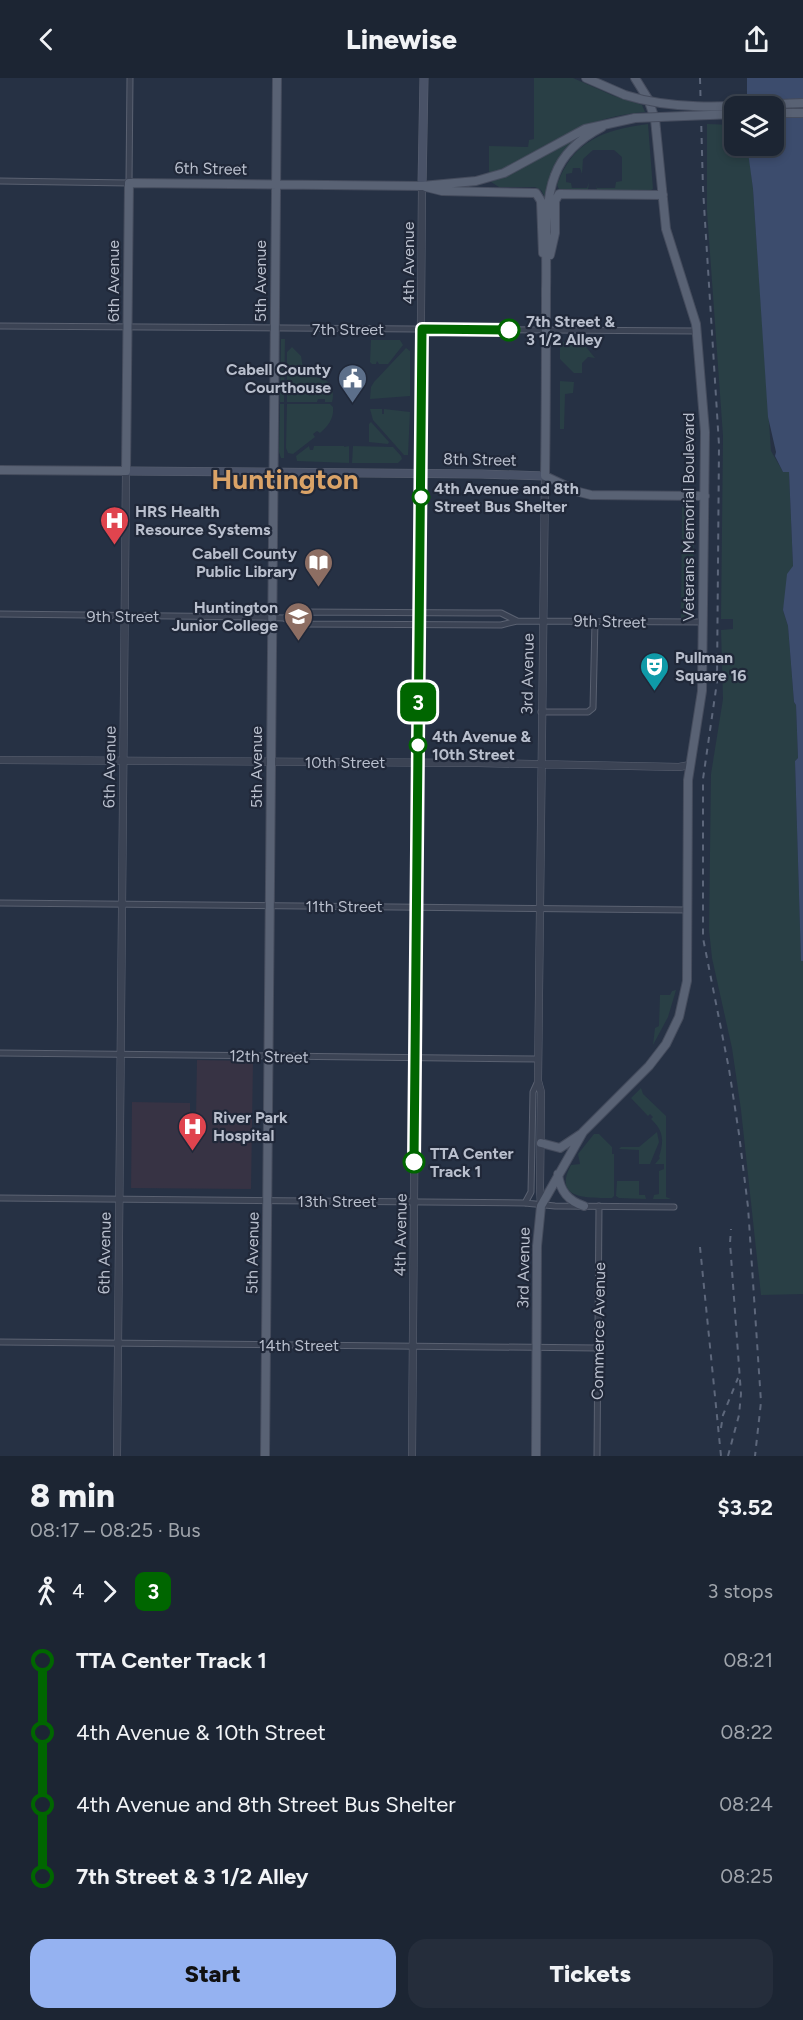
<!DOCTYPE html>
<html lang="en">
<head>
<meta charset="utf-8">
<style>
  body { margin:0; font-family:Figtree,sans-serif; background:#252d3b; color:#f1f3f6; height:100vh; display:flex; flex-direction:column; font-size:22px; white-space:nowrap }
  * { box-sizing:border-box; margin:0 }
  p { font-size:20px; color:#a0a5ac }
  .icon { flex:none; width:33px; height:33px; fill:none; stroke:currentColor; stroke-width:2; stroke-linecap:round; stroke-linejoin:round }
  .map { position:relative; height:1378px; overflow:hidden }
  .sheet { display:flex; flex-direction:column; background:#1c2533; flex:1 }
  .sheet>* { flex:none }
  .badge { padding:0 12px; border-radius:9px; font-size:21px; line-height:39px }
  .buttons { position:absolute; left:724px; top:18px; display:grid; gap:12px }
  .buttons a { display:grid; place-items:center; width:60px; height:60px; border-radius:12px; background:#1c2533; box-shadow:0 3px 9px #0003,0 0 0 2px #3a424e; font-size:30px }
  .map>.badge { position:absolute; translate:-50% -50%; box-shadow:0 0 0 3px #fff }
  .legs { display:flex; align-items:center; gap:9px; height:66px; padding:0 30px; font-size:20px }
  .legs p { margin-inline-start:auto }
  .summary { display:flex; align-items:center; justify-content:space-between; height:102px; padding:0 30px }
  h1 { font-size:33px; font-weight:800; line-height:45px }
  .primary-button { display:flex; gap:12px; margin-top:auto; padding:12px 30px }
  .primary-button a { flex:1; height:69px; border-radius:18px; background:#95b2f1; color:#111; font-size:24px; font-weight:800; line-height:69px; text-align:center }
  .primary-button a+a { background:#252d3b; color:#f1f3f6 }
  ul { padding:0 30px; list-style:none }
  li { display:flex; align-items:center; gap:21px; height:72px; font-size:22px }
  li i { display:grid; place-items:center; width:9px; height:100%; margin:0 8px; background:currentColor }
  li i::after { content:''; width:15px; height:15px; margin:-8px; border:4px solid; border-radius:50%; background:#1c2533 }
  li p { margin-inline-start:auto }
  li:first-child i { background:linear-gradient(#0000 50%,currentColor 0) }
  li:last-child i { background:linear-gradient(currentColor 50%,#0000 0) }
  header { display:flex; justify-content:space-between; align-items:center; height:78px; padding:0 30px; background:#1c2533; font-size:27px; font-weight:800 }
  .map>svg:first-child { display:block }
  .medical { fill:#373344 }
  .green { fill:#293f45 }
  .water { fill:#3c4c6d }
  .lines { fill:none; stroke-linecap:round; stroke-linejoin:round }
  .minor-casing { stroke:#5a6171; stroke-width:7 }
  .tertiary-casing { stroke:#5a6171; stroke-width:8 }
  .secondary-casing { stroke:#5a6171; stroke-width:9 }
  .primary-casing { stroke:#454c5d; stroke-width:10 }
  .minor { stroke:#3b4354; stroke-width:5 }
  .tertiary { stroke:#3b4354; stroke-width:7 }
  .secondary { stroke:#495267; stroke-width:8 }
  .primary { stroke:#596274; stroke-width:8 }
  .rail { stroke:#5d677b; stroke-width:2; stroke-dasharray:6 6; stroke-linecap:butt }
  .primary-bridge-casing { stroke:#454c5d; stroke-width:10; stroke-linecap:butt }
  .primary-bridge { stroke:#596274; stroke-width:8 }
  .line-1-casing { stroke:#fff; stroke-width:14 }
  .line-1 { stroke:#060; stroke-width:9 }
  .stop-1-dot { fill:#fff; stroke:#060; stroke-width:3 }
  .labels { text-anchor:middle; stroke-width:4.5; stroke-linejoin:round; paint-order:stroke }
  .street-label { font-size:16px; fill:#b9bfcd; stroke:#202839 }
  .stop-label { font-size:16px; font-weight:bold; fill:#b9bfcd; stroke:#202839; text-anchor:start }
  .poi-label { font-size:16px; font-weight:bold; fill:#b9bfcd; stroke:#202839; text-anchor:end }
  .town-label { font-size:28px; font-weight:bold; fill:#daa367; stroke:#202839 }
</style>
</head>
<body>
<header><svg class="icon" aria-label="back" viewBox="0 0 24 24"><path d="M15 5l-7 7 7 7"/></svg>Linewise<svg class="icon" aria-label="share" viewBox="0 0 24 24"><path d="M12 15V3M7 8l5-5 5 5M5 13v7h14v-7"/></svg></header>
<div class="map">
<svg width="803" height="1378" viewBox="0 0 803 1378">
  <rect width="100%" height="100%" fill="#263144"/>
  <path class="medical" d="M197,982l56,1 -2,128 -120,-1 1,-86 58,1v12l6,1z"/>
  <path class="green" d="M534,0h39l41,18 28,9 3,7c-57,4 -97,32 -144,59l-12,3v-28l39,1 1,-7 5,-1z
    M648,46l5,65 -4,2h-52l-1,-8 1,5h18l1,-6 6,-1v-24l-8,-7h-21l-10,9 -1,15 -2,-6h-7l-1,5 -6,1v8l5,1 1,5h15l2,-6 -1,8 -28,1 -3,-6c16,-45 47,-55 91,-61z
    M707,46l28,1v21h13l5,43 18,262 12,21h6l4,94 -10,44 5,16 6,76 2,3 2,53 -3,3 6,199 2,1v333l-42,1 -20,-185 -9,-62 -20,-90 -3,-28 2,-156 12,-75 -2,-69 12,-1v-10h-12l2,-183 -16,-225z
    M584,55l-8,7 -30,59 -5,-9 -6,-3h-36l-8,-5z
    M281,261h4l-1,63h-4z
    M371,262h29l3,5 -15,19h-9l-2,-3 -1,3h-4l-2,-2z
    M562,264h20l13,16 -7,-1 -6,6v10h-8l-14,-14v-15z
    M292,269l9,9 3,19c5,3 9,1 15,3 12,1 16,14 13,24h-7v-3h-7l-1,3h-30v-50z
    M406,270l4,3v45l-40,3 1,-12 3,-5z
    M560,303l14,1 -1,11 -8,1 -1,35h-4z
    M280,326h4v54h-3l-2,-6z
    M287,326h43l3,3c1,11 -4,18 -13,26l-3,-2 -4,3 2,3 -22,17 -5,-1 -2,-5z
    M382,331v5h2v-5l26,3 -2,43h-4l-31,-35 -3,-11z
    M371,344l18,20 -1,2 -19,-2v-18z
    M309,368l1,4h3l1,-4h30v1l5,-1v17l-52,-2 -1,-5z
    M353,368l40,1 8,9 1,3 -4,4h-46z
    M682,429h12l-1,106 -3,5h-9z
    M676,912l-8,27 -15,28 2,-17 4,-2 1,-31h10l2,-4z
    M641,1010l2,6 23,22v81l5,2h-18l1,-4 5,-1v-23l5,-2v-5h-9l5,-6 -1,-1c5,-16 5,-26 -8,-38l2,-2 -3,-3 -2,2 -17,-18z
    M657,1054l2,10 -9,22h-11v-14l-20,-1 2,-2h18z
    M594,1056h5l13,13v7h2v42l-2,2c-24,0 -60,2 -41,-33l9,-1 -2,-10z
    M617,1103h22v14h6l1,4 -27,-1 -3,-2z"/>
  <path class="water" d="M747,0h56v883h-2l-6,-200 3,-3 -2,-53 -2,-3 -6,-76 -5,-16 4,-36 6,-8 -4,-94h-6l-8,-16 1,-4 -8,-35 -15,-228 -5,-37v-6h26v-40h-27z"/>
  <g class="lines">
    <defs>
      <path id="minor" d="M0,103l129,2 1,-105
        M0,248l697,5
        M0,536l259,3 24,1 18,6 200,1 16,-4 185,1
        M283,540l20,-6 176,1h22l16,8
        M541,634h47l5,-4 2,-87
        M0,825l688,7
        M0,975l538,6
        M0,1120l525,5 30,3 119,1
        M525,1125l6,-11 2,-100 5,-11
        M0,1264l597,6
        M597,1378l2,-250"/>
      <path id="tertiary" d="M0,682l478,3 201,4 11,-2
        M541,1128l-1,-19 1,-95 -3,-11 7,-605
        M117,1378l9,-985
        M412,1378l10,-1270"/>
      <path id="secondary" d="M422,108l2,-108
        M126,393l355,3 64,2"/>
      <path id="primary" d="M586,0l39,17
        M774,35h29
        M602,49c-21,11 -39,26 -47,48 -12,29 -8,82 -9,114 0,62 0,125 -1,187l34,16 12,3 114,1
        M426,109l16,4 94,2 5,8 2,52
        M550,177l5,-22v-32l4,-7 104,1
        M0,392l126,1 3,-288 293,3 54,-5 28,-8 81,-44 50,-11
        M541,1065l19,5 21,-14
        M558,1096c2,17 10,27 26,32
        M265,1378l12,-1378
        M536,1378l1,-210 4,-40 42,-74 66,-66 17,-22 13,-27 8,-36 1,-201 14,-89 3,-259 -9,-108 -30,-95 -11,-110 -7,-20 -13,-21"/>
    </defs>
    <use href="#minor" class="minor-casing"/>
    <use href="#tertiary" class="tertiary-casing"/>
    <use href="#secondary" class="secondary-casing"/>
    <use href="#primary" class="primary-casing"/>
    <use href="#minor" class="minor"/>
    <use href="#tertiary" class="tertiary"/>
    <use href="#secondary" class="secondary"/>
    <use href="#primary" class="primary"/>
    <path class="rail" d="M700,0l3,111 16,256 -2,237 -14,97v159l26,131 10,65 9,73 13,195 -6,54
      M700,1169l21,209
      M721,1350l2,-13 15,-37
      M728,1378l11,-41 2,-21 -11,-151 1,-14"/>
    <defs>
      <path id="primary-bridge" d="M625,17c57,18 120,10 178,8
        M635,40l100,-4"/>
    </defs>
    <use href="#primary-bridge" class="primary-bridge-casing"/>
    <use href="#primary-bridge" class="primary-bridge"/>
  </g>
  <g class="lines">
    <defs>
      <path id="line-1" d="M414,1084l8,-833 87,1"/>
    </defs>
    <use href="#line-1" class="line-1-casing"/>
    <use href="#line-1" class="line-1"/>
  </g>
  <defs>
    <symbol id="civic-pin" viewBox="-11 -11 22 30"><path d="M0 17L-7.5 6A9.5 9.5 0 1 1 7.5 6Z" fill="#5c6f8a" stroke="#202839"/><path d="M-.6-6.5H3V-4.5H.6V-3L4-1V1h2V6H-6V1h2V-1L-.6-3ZM-1.2 2.5V6h2.4V2.5Z" fill="#fff"/></symbol>
    <symbol id="hospital-pin" viewBox="-11 -11 22 30"><path d="M0 17L-7.5 6A9.5 9.5 0 1 1 7.5 6Z" fill="#e0444e" stroke="#202839"/><path d="M-5-5h3v3.5h4V-5h3V5h-3V1.5h-4V5h-3Z" fill="#fff"/></symbol>
    <symbol id="library-pin" viewBox="-11 -11 22 30"><path d="M0 17L-7.5 6A9.5 9.5 0 1 1 7.5 6Z" fill="#8d6e63" stroke="#202839"/><path d="M-6-4Q-3-5.5-.7-3.5V5Q-3 3-6 4ZM6-4Q3-5.5 .7-3.5V5Q3 3 6 4Z" fill="#fff"/></symbol>
    <symbol id="university-pin" viewBox="-11 -11 22 30"><path d="M0 17L-7.5 6A9.5 9.5 0 1 1 7.5 6Z" fill="#8d6e63" stroke="#202839"/><path d="M0-5L7-2L0 1L-7-2ZM-4 1L0 2.5L4 1V4Q0 6-4 4Z" fill="#fff"/></symbol>
    <symbol id="theatre-pin" viewBox="-11 -11 22 30"><path d="M0 17L-7.5 6A9.5 9.5 0 1 1 7.5 6Z" fill="#0f9aa8" stroke="#202839"/><path d="M-5-5.5Q0-4 5-5.5V0Q5 5 0 6Q-5 5-5 0ZM-3.3-2.5H-1v1.5H-3.3ZM1-2.5H3.3v1.5H1ZM-2.8 1Q0 5.5 2.8 1Z" fill="#fff"/></symbol>
  </defs>
  <g fill-rule="evenodd">
    <use href="#civic-pin" x="336" y="284" width="33" height="45"/>
    <use href="#hospital-pin" x="98" y="426" width="33" height="45"/>
    <use href="#library-pin" x="302" y="468" width="33" height="45"/>
    <use href="#university-pin" x="282" y="522" width="33" height="45"/>
    <use href="#theatre-pin" x="638" y="572" width="33" height="45"/>
    <use href="#hospital-pin" x="176" y="1032" width="33" height="45"/>
  </g>
  <g class="stop-1-dot">
    <circle cx="509" cy="252" r="10"/>
    <circle cx="421" cy="419" r="8"/>
    <circle cx="418" cy="667" r="8"/>
    <circle cx="414" cy="1084" r="10"/>
  </g>
  <g class="labels">
    <g class="street-label">
      <text transform="translate(211 90) rotate(1)" y="6">6th Street</text>
      <text transform="translate(408 185) rotate(-90)" y="6">4th Avenue</text>
      <text transform="translate(113 203) rotate(-90)" y="6">6th Avenue</text>
      <text transform="translate(260 203) rotate(-90)" y="6">5th Avenue</text>
      <text x="348" y="257">7th Street</text>
      <text transform="translate(480 381) rotate(1)" y="6">8th Street</text>
      <text transform="translate(688 439) rotate(-90)" y="6">Veterans Memorial Boulevard</text>
      <text x="123" y="544">9th Street</text>
      <text transform="translate(610 543) rotate(1)" y="6">9th Street</text>
      <text transform="translate(527 596) rotate(-89)" y="6">3rd Avenue</text>
      <text x="345" y="690">10th Street</text>
      <text transform="translate(109 689) rotate(-89)" y="6">6th Avenue</text>
      <text transform="translate(256 689) rotate(-90)" y="6">5th Avenue</text>
      <text x="344" y="834">11th Street</text>
      <text transform="translate(269 978) rotate(1)" y="6">12th Street</text>
      <text x="337" y="1129">13th Street</text>
      <text transform="translate(400 1157) rotate(-89)" y="6">4th Avenue</text>
      <text transform="translate(104 1175) rotate(-89)" y="6">6th Avenue</text>
      <text transform="translate(252 1175) rotate(-89)" y="6">5th Avenue</text>
      <text transform="translate(523 1190) rotate(-89)" y="6">3rd Avenue</text>
      <text transform="translate(598 1253) rotate(-89)" y="6">Commerce Avenue</text>
      <text x="299" y="1273">14th Street</text>
    </g>
    <g class="stop-label">
      <text x="526" y="249">7th Street &amp;<tspan x="526" dy="18">3 1/2 Alley</tspan></text>
      <text x="434" y="416">4th Avenue and 8th<tspan x="434" dy="18">Street Bus Shelter</tspan></text>
      <text x="432" y="664">4th Avenue &amp;<tspan x="432" dy="18">10th Street</tspan></text>
      <text x="430" y="1081">TTA Center<tspan x="430" dy="18">Track 1</tspan></text>
    </g>
    <g class="poi-label">
      <text x="331" y="297">Cabell County<tspan x="331" dy="18">Courthouse</tspan></text>
      <text x="135" y="439" text-anchor="start">HRS Health<tspan x="135" dy="18">Resource Systems</tspan></text>
      <text x="297" y="481">Cabell County<tspan x="297" dy="18">Public Library</tspan></text>
      <text x="278" y="535">Huntington<tspan x="278" dy="18">Junior College</tspan></text>
      <text x="675" y="585" text-anchor="start">Pullman<tspan x="675" dy="18">Square 16</tspan></text>
      <text x="213" y="1045" text-anchor="start">River Park<tspan x="213" dy="18">Hospital</tspan></text>
    </g>
    <g class="town-label">
      <text x="285" y="411">Huntington</text>
    </g>
  </g>
</svg>
<div class="buttons">
<a><svg class="icon" aria-label="layers" viewBox="0 0 24 24"><path d="M12 4l9 5-9 5-9-5zM3 14l9 5 9-5"/></svg></a>
</div>
<b class="badge" style="left:418px;top:624px;background:#060;color:#fff">3</b>
</div>
<section class="sheet">
<div class="summary"><div><h1>8 min</h1><p>08:17 – 08:25 · Bus</p></div><b>$3.52</b></div>
<div class="legs"><svg class="icon" aria-label="walk" viewBox="0 0 24 24"><circle cx="13" cy="4" r="2"/><path d="M13 8l-2 6 4 7M11 14l-3 7M7 12l3-4h3l4 4"/></svg>4<svg class="icon" aria-label="forward" viewBox="0 0 24 24"><path d="M9 5l7 7-7 7"/></svg><b class="badge" style="background:#060;color:#fff">3</b><p>3 stops</p></div>
<ul>
<li><i style="color:#060"></i><b>TTA Center Track 1</b><p>08:21</p></li>
<li><i style="color:#060"></i><span>4th Avenue &amp; 10th Street</span><p>08:22</p></li>
<li><i style="color:#060"></i><span>4th Avenue and 8th Street Bus Shelter</span><p>08:24</p></li>
<li><i style="color:#060"></i><b>7th Street &amp; 3 1/2 Alley</b><p>08:25</p></li>
</ul>
<div class="primary-button"><a>Start</a><a>Tickets</a></div>
</section>
</body>
</html>
